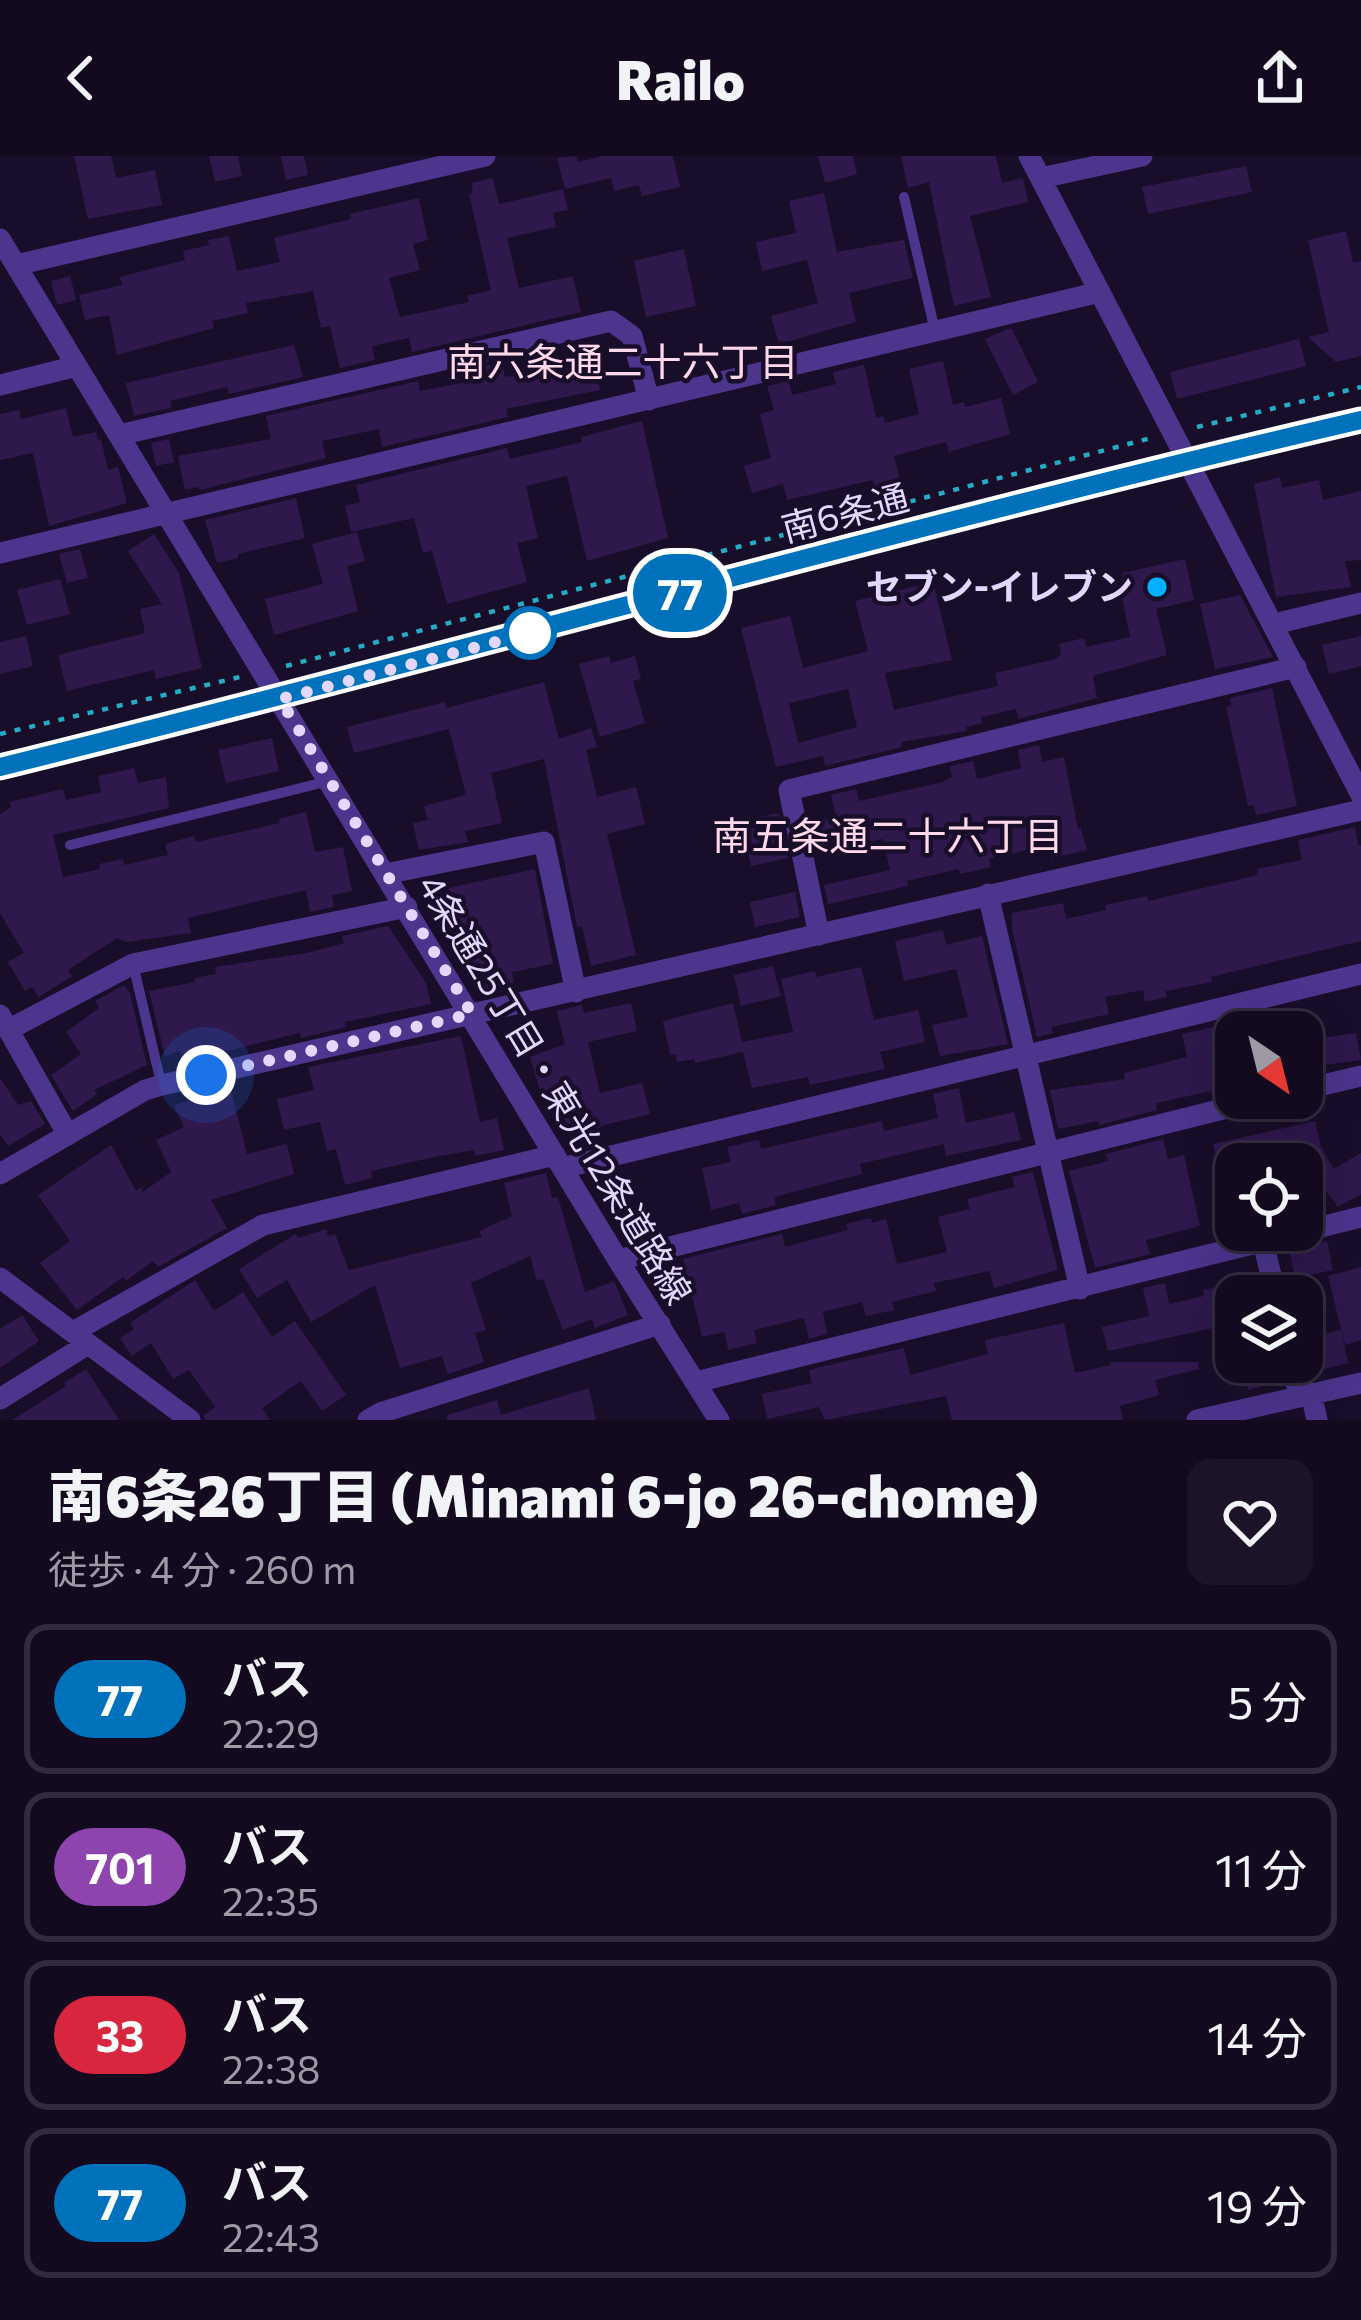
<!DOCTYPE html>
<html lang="ja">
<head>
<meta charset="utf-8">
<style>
  body { margin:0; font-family:Commissioner,"Noto Sans JP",sans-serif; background:#1c1329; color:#f1f3f6; height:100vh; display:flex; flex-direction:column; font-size:45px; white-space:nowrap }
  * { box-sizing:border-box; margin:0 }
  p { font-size:39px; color:#9d9aa5 }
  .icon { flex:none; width:66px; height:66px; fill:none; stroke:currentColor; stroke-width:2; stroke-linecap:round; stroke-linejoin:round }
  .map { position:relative; height:1264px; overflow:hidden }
  .sheet { display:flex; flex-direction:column; background:#130a20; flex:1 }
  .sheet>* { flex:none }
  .badge { padding:0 24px; border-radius:39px; font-size:42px; line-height:78px }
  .needle { width:78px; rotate:145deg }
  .buttons { position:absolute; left:1215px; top:855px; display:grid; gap:24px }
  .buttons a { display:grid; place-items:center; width:108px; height:108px; border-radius:24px; background:#130a20; box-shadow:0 12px 48px #0002,0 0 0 3px #322b3e; font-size:60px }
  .you { position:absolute; width:60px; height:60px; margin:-30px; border:9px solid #fff; border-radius:50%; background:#1a73e8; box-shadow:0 0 0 18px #1a73e833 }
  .map>.badge { position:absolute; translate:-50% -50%; box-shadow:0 0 0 6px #fff }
  .round { display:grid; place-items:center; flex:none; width:126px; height:126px; border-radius:24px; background:#1c1329 }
  .headline { display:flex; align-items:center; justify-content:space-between; height:204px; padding:0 48px }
  h1 { font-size:57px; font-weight:800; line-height:90px }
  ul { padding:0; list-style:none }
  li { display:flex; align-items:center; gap:36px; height:150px; margin:0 24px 18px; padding:0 24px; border:6px solid #322b3e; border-radius:24px }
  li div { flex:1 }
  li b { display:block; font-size:45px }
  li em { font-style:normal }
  li .badge { min-width:132px; font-weight:700; text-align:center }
  header { display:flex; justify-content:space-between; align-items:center; height:156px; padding:0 48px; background:#130a20; font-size:54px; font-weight:800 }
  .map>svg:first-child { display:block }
  .building { fill:#2e184c; fill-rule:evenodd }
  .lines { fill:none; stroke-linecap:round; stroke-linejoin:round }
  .path { stroke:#25acc5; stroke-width:4.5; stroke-dasharray:6 9; stroke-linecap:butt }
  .service { stroke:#4b358d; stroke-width:10 }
  .minor { stroke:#4b358d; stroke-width:21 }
  .tertiary { stroke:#4b358d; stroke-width:24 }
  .line-casing { stroke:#fff; stroke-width:27 }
  .line { stroke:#0072bc; stroke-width:18 }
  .walk { stroke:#e4d7ff; stroke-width:12; stroke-dasharray:0 21.6 }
  .poi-dot { fill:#03b0ff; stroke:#190e2a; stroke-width:4.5 }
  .stop-dot { fill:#fff; stroke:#0072bc; stroke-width:6 }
  .labels { text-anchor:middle; stroke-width:9; stroke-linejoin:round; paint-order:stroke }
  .street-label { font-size:36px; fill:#e4d7ff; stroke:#190e2a }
  .poi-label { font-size:36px; font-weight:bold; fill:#e4d7ff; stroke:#190e2a; text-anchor:end }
  .neighbourhood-label { font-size:39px; fill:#ffd9e9; stroke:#190e2a }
</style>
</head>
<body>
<header><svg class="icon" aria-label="back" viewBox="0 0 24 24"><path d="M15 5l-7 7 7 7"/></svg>Railo<svg class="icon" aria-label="share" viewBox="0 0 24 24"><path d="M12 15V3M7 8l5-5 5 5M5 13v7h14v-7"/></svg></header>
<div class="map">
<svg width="1361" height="1264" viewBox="0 0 1361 1264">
  <rect width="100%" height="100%" fill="#190e2a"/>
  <path class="building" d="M74,0h37l5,22 39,-8 7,35 -74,14z
    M209,0h29l4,20 -27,6z
    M281,0h23l4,19 -22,5z
    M576,0l2,6 25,-6h70l7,31 -38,9 -3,-11 -25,6 -3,-13 -46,11 -8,-31z
    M818,0h35l4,18 -32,9z
    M901,0h95l6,27 21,-5 5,24 -58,14 21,81 -37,9 -25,-124 -21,6z
    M1246,10l6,26 -104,22 -6,-27z
    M493,22l6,26 64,-15 5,21 -15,3 3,14 -49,11 12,50 54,-12 8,36 -169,40 -3,-14 -37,8 3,14 -35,8 -10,-42 -9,2 -8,-37 -67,12 2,10 -36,8 2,7 -97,27 -8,-40 -24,5 -6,-25 43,-10 -2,-8 65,-17 -2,-9 26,-6 -1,-5 21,-4 8,35 43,-9 -6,-24 77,-19 -1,-5 69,-16 9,42 -15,4 7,26 -31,8 9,33 3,6 68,-15 -2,-6 24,-6 -22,-96 4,-1 -2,-10z
    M824,37l13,59 67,-12 9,38 -64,15 7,29 -77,22 -8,-28 47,-13 -11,-43 -45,11 -6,-29 40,-9 -7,-32z
    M1346,75l7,32 8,-2v95l-25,6 -28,-25 21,-5 -21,-92z
    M684,93l12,57 -50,11 -12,-56z
    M70,120l6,24 -19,5 -6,-24z
    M1007,173h5l26,53 -25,13 -28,-56z
    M1299,183l7,27 -129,33 -7,-27z
    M294,189l9,32 -74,17 -2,-7 -57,14 1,7 -37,8 -8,-33z
    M591,194l9,40 -94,19 2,8 -126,30 -3,-18 -57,12 4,17 -126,32 -1,-3 -14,3 -7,-34 93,-17 -5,-23 152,-35 2,10 46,-9 -3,-11 39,-9 3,15 63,-12 -2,-10z
    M943,205l10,44 11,-3 1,5 36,-9 9,36 -61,18 -3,-10 -52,14 8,33 -25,7 -4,-16 -86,20 -4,-16 -31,9 -8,-27 27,-8 -11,-44 14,-4 -7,-24 22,-5 3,14 44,-11 -3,-12 31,-7 12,53 7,-2 2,7 34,-9 -10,-45z
    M66,252l7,29 23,-5 2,8 3,-1 7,31 10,-3 9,36 -78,23 -16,-73 -33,7v-46l19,-4 2,9z
    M642,265l26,117 -81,23 -20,-85 -41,10 12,52 -21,5 10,39 -80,22 -15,-53 -9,2 -9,-35 -63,14 -6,-26 15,-4 -4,-17 151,-37 3,11 72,-17 -1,-5z
    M169,283l5,23 -18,4 -5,-23z
    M1280,321l2,11 37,-8 4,20 38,-9v69l-16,1 6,26 -75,10 -22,-113z
    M296,342l9,40 -67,16v4l-21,5 -12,-43z
    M357,376l8,29 -18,5 11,45 -84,24 -9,-36 58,-15 -11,-40z
    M154,378l25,39 23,95 -46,11 -2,-9 -87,21 -9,-36 87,-22 -5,-24 22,-5 -34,-53z
    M80,393l8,29 -21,5 -8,-29z
    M1185,403l9,41 -38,9 11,46 -74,21 4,22 -79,21 -2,-10 -35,8 1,6 -16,4 1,4 -66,11 1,5 -77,19 -2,-10 -47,11 -35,-139 49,-12 13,52 65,-17 -13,-50 78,-19 19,78 -67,13 9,37 104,-24 -3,-13 61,-14 5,-4 -2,-11 25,-6 2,9 44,-10 -10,-49 6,-1 -4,-14zM848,533l9,38 -59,16 -9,-40z
    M60,423l10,35 -43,11 -10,-35z
    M1240,439l33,62 -58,12 -15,-65z
    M26,480l7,30 -33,8v-32z
    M1361,480v30l-32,8 -7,-29z
    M609,500l2,7 24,-7 6,23 -8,2 12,42 -45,14 -21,-73z
    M544,526l15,57 32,-11 6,19 -11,3 11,47 39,-10 9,37 -38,10 29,121 -45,11 -9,-40 -5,1 -33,-168 -53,14 11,50 -37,8 3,11 -49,8 -6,-27 15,-3 -4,-14 42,-11 -17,-66 -95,24 -7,-26 98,-25 2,6z
    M1272,532l25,118 -41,9 -2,-10 -6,1 -22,-99 5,-1 -1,-8z
    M272,582l7,33 -53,12 -8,-33z
    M1039,589l3,17 22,-5 14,72 3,-1 6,22 -36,8 -3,-13 -59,14 2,8 -31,7 -1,-5 -52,12 1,5 -80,18 -4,-19 66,-15 -7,-31 -66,13 -6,-30 25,-5 -5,-22 25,-6 3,12 84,-19 9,-5 -2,-11 23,-5 4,18 44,-11 -3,-18z
    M134,612l4,15 28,-6 3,31 -116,27 10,42 37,-8 -1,-5 24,-5 1,6 44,-10 -3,-11 29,-8 2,6 84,-19 -1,-4 27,-7 9,40 28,-5 9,44 -20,4 2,12 -24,5 -4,-22 -118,28 3,15 -64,9 -10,-4 -49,32 4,6 -33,21 -7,-10 -7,4 -17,-29 16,-9 -24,-40v-99l11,-7 -1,-5 53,-13 3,11 35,-8 -3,-16z
    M778,657l10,45 -37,8 -8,-35 12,-3 -2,-9z
    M1355,671l3,19 3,-1v96l-150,36 1,5 -46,9 1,6 -22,5 -2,-12 -38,7 4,17 -58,13 2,6 -16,4 -25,-108v-16l51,-10 3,16 40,-9 -1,-5 42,-9 1,5 110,-26 -1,-6 45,-9 -4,-20z
    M535,713l18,95 -41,8 2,11 -37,7 -11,-59 -18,4 -9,-45z
    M795,736l5,25 -45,10 -5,-25z
    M388,770l38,57 5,21 -86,18 1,5 -45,11 -1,-5 -118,29 -2,-12 -15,7 -16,-66 46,-9 -1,-4 22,-4 -1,-7 92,-14 37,-10 -2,-7z
    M943,774l3,15 36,-9 26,108 -68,12 -8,-31 36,-8 -12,-48 -52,12 -9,-40z
    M773,810l8,30 -40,10 -7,-31z
    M861,811l13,53 44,-10 7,32 -45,10 5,17 -75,16 -2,-8 -56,11 -9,-36 -48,11 -1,-4 -17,3 -1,-8 -6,1 -7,-34 70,-18 9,39 51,-10 -12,-53 34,-8 1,6z
    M124,829l6,8 17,72 -53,25 3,4 -24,17 -22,-36 30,-21 -15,-22 33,-24 -4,-7z
    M631,847l6,28 -49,11 12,51 42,-10 8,31 -50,12 1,4 -31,9 -10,-35 -10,3 -2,-7 -5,1 -13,-44 35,-13 -8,-33 25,-6 2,8z
    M1236,866v64l-80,17 1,7 -58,15 -1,-4 -40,8 -8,-39 75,-11 -1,-6 63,-16 -5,-23z
    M1356,877l5,27 -59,8v-27z
    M461,880l19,86 17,-4 7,32 -29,6 -1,-6 -35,6 -68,15 1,7 -27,7 -9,-36 -9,2 -7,-29 -36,8 -7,-31 37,-9 -6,-23z
    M0,922l18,27 13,-4 14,23 -37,22 -8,-12z
    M959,932l7,35 48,-11 7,28 -75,16 -2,-12 -84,20 2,10 -88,23 2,8 -34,9 -3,-11 -28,7 -9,-42 29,-6 -4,-15 32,-7 2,9 121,-28 2,10 54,-13 -5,-24z
    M231,934l16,64 40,-10 7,30 -83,26 16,28 -69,39 -5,-6 -27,20 -3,-4 -46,33 -37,-47 30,-22 -32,-46 73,-50 25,46 5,-4 2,5 28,-20 -15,-32 28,-13 -10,-22z
    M1315,965l6,26 13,22 27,-16v41l-23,13 -11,-15 -25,14v-51l-13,4 -1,-6 -52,11v5l-16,3 -7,-28z
    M1163,983l5,20 16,-4 16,71 -54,14 4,14 -55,14 -26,-97 39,-10 -2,-7z
    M1033,1016l25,98 -64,18 -4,-17 -56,12 2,8 -44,11 2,8 -28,6 -4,-14 -39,10 4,22 -18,5 -5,-21 -50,12 3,13 -29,7 -3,-18 -23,5 -19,-78 99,-25 3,13 63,-17 -2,-6 25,-6 1,5 14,-4 11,45 50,-12 -9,-35 32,-8 -3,-10 48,-12 -3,-10z
    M546,1017l6,25 6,-1 27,95 29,-11 14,34 -33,13 -3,-9 -29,11 -20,-51 -6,2 -7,-25 -59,27 15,47 -11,3 9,29 -36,12 -6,-18 -42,12 -25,-83 -64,37 -24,-42 -30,18 -18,-29 57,-35 2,4 28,-9 2,7 7,-2 14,36 133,-33 -3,-6 33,-15 -8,-33z
    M1327,1085l6,29 -38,8 -6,-28z
    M1361,1111v73l-16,5 -17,-69z
    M195,1124l19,31 29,-19 29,45 23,-16 51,74 -24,16 -21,-30 -39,27 8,12h-65l-1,-5 11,-8 -26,-37 -16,9 -22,-36 -19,13 -12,-18 14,-9 -4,-6z
    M1165,1127l4,21 35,-8 -1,-6 33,-7v40l-128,28 -6,-24 47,-11 -6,-28z
    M22,1159l17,26 -39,27v-39z
    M1064,1167l11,50 36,-8 -1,-3h88l1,7 -44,11 4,15 -39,11 3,14h-171l-6,-24 -121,24 -6,-13 -52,12 -5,-25 50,-11 -3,-12 7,-3 88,-20 6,27 78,-21 -3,-14z
    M1341,1174l7,33 -32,8 -8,-34z
    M1241,1206h32l5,20 -30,8z
    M86,1213l33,51h-107l54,-34 -2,-3z
    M589,1232l7,32h-149v-5l50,-15 4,15z"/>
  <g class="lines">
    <path class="path" d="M1197,271l164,-40
      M286,510l865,-228
      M0,578l240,-57"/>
    <path class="service" d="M904,41l31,134
      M70,689l259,-64
      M133,808l28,119"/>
    <path class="minor" d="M1029,0l332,639
      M1041,22l101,-22
      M0,83l618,1021 101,160
      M16,109l469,-109
      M0,229l77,-19
      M119,279l492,-114 21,15 17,64
      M0,397l1100,-261
      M1274,468l87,-21
      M385,718l159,-32 32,150
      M988,738l92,395
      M819,779l-30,-145 507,-123
      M0,859l68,120
      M8,874l125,-66 274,-57
      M1302,934l59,-14
      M562,1012l799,-194
      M0,1018l145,-84 17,-5 1199,-275
      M1263,1086l13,54
      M618,1104l649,-162
      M0,1122l190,142
      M73,1176l190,-107 292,-70
      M1291,1206l8,33
      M696,1226l665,-165
      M1311,1237l6,27
      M0,1243l88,-55
      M368,1264l12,-7 280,-89
      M1197,1264l164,-37"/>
    <path class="tertiary" d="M0,612c455,-111 905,-243 1361,-348"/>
  </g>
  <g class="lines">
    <defs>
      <path id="line" d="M0,611c454,-112 905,-241 1361,-347"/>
    </defs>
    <use href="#line" class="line-casing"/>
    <use href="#line" class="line"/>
    <path class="walk" d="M206,919l266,-61 -192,-315 250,-66"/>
  </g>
  <circle class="poi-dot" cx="1157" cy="431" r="12"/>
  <circle class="stop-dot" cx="530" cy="477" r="24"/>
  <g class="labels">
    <g class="street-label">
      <text transform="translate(845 357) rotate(-15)" y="13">南6条通</text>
      <text transform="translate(555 933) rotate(59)" y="13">4条通25丁目・東光12条道路線</text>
    </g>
    <g class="poi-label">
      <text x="1133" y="444">セブン-イレブン</text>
    </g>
    <g class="neighbourhood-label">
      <text x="623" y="220">南六条通二十六丁目</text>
      <text x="888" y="694">南五条通二十六丁目</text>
    </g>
  </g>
</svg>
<div class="buttons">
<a><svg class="needle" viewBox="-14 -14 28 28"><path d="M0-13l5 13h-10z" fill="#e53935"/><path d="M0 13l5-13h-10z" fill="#9d9aa5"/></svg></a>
<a><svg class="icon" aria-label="locate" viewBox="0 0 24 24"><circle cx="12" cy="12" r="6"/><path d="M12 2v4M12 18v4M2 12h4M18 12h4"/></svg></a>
<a><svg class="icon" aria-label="layers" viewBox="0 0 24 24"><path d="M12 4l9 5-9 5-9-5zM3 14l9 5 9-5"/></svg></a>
</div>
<div class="you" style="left:206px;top:919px"></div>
<b class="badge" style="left:680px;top:437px;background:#0072bc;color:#fff">77</b>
</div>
<section class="sheet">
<div class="headline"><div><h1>南6条26丁目 (Minami 6-jo 26-chome)</h1><p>徒歩 · 4 分 · 260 m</p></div><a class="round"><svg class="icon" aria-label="heart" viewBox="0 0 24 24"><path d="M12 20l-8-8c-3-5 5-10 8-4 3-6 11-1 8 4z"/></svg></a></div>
<ul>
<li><span class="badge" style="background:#0072bc;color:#fff">77</span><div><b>バス</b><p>22:29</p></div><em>5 分</em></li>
<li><span class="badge" style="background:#8e44ad;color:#fff">701</span><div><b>バス</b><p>22:35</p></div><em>11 分</em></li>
<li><span class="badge" style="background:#d7263d;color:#fff">33</span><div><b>バス</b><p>22:38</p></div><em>14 分</em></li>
<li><span class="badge" style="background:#0072bc;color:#fff">77</span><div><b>バス</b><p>22:43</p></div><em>19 分</em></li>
</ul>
</section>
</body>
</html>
